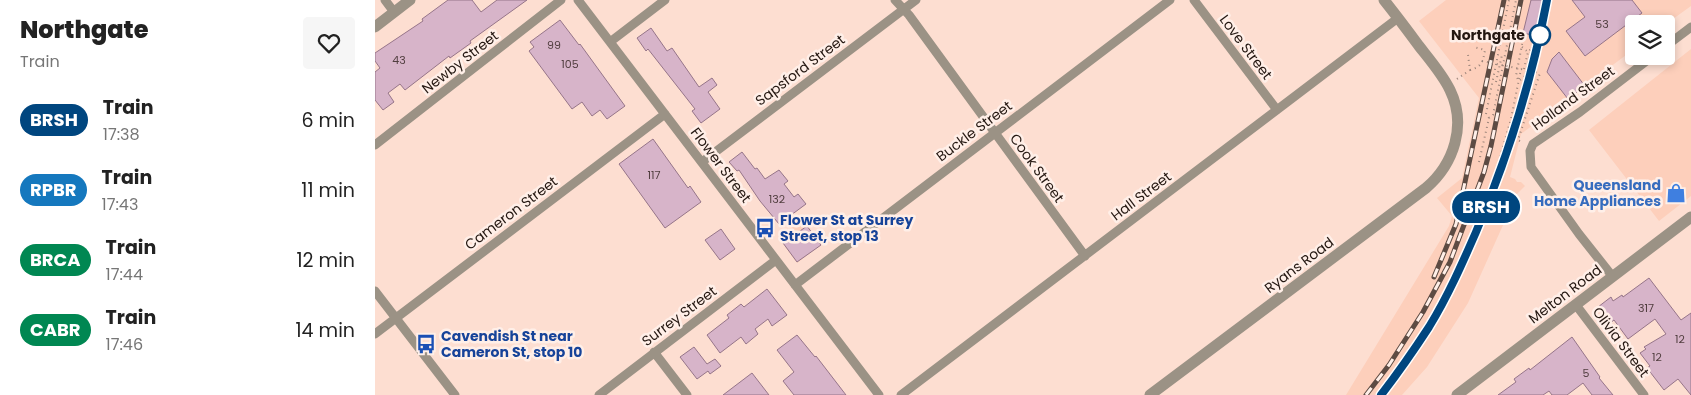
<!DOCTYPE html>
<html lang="en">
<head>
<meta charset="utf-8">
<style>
  body { margin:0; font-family:Poppins,sans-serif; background:#f6f6f6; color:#222; height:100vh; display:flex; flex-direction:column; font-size:19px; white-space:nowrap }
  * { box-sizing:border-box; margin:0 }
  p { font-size:16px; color:#767676 }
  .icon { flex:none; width:28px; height:28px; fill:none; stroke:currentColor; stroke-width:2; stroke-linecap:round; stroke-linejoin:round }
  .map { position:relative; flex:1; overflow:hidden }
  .sheet { display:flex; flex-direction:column; background:#fff; width:375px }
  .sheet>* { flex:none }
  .badge { padding:0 10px; border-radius:16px; font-size:18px; line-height:32px }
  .controls { position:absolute; left:1250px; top:15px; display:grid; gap:10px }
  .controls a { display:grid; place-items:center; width:50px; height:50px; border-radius:5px; background:#fff; box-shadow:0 2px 8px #0003; font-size:25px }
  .map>.badge { position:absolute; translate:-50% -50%; box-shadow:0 0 0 2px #fff }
  .round { display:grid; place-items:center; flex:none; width:52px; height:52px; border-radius:5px; background:#f6f6f6 }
  .overview { display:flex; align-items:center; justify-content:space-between; height:85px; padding:0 20px }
  h1 { font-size:24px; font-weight:800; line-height:38px }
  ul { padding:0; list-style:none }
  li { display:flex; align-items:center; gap:15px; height:70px; padding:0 20px }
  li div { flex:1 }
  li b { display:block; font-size:19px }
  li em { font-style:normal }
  li .badge { min-width:55px; font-weight:700; text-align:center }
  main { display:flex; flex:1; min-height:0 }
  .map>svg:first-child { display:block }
  .built { fill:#fdcfbb }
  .building { fill:#d7b4c9; stroke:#967589 }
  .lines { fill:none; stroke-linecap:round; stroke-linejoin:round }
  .path { stroke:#9b847a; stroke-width:2; stroke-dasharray:1 4; stroke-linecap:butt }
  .minor { stroke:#9b9285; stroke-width:9 }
  .tertiary { stroke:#9b9285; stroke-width:11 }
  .rail-casing { stroke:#5d4b43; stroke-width:5 }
  .rail { stroke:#ffefe8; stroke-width:3; stroke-dasharray:9; stroke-linecap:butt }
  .path-bridge { stroke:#9b847a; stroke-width:2; stroke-dasharray:1 4; stroke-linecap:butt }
  .line-casing { stroke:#fff; stroke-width:11 }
  .line { stroke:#00467f; stroke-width:8 }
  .stop-dot { fill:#fff; stroke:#00467f; stroke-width:2.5 }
  .labels { text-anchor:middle; stroke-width:5; stroke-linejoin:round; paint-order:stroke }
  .number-label { font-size:11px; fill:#513e3f }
  .stop-label { font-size:14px; font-weight:bold; fill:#241711; stroke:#ffefe8; text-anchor:end }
  .street-label { font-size:14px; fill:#241711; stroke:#ffefe8 }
  .shop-label { font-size:14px; font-weight:bold; fill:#366cbe; stroke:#ffefe8; text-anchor:end }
  .transit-label { font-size:14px; font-weight:bold; fill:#164399; stroke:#ffefe8; text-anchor:start }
</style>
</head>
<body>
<main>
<section class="sheet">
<div class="overview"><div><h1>Northgate</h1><p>Train</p></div><a class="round"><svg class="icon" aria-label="heart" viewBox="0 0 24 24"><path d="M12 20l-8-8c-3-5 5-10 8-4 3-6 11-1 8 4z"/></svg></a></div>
<ul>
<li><span class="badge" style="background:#00467f;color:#fff">BRSH</span><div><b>Train</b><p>17:38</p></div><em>6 min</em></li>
<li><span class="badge" style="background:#1578be;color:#fff">RPBR</span><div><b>Train</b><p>17:43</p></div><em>11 min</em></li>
<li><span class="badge" style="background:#008752;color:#fff">BRCA</span><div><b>Train</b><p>17:44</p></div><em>12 min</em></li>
<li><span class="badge" style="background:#008752;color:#fff">CABR</span><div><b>Train</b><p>17:46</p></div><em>14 min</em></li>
</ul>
</section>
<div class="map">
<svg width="1316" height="395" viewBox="0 0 1316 395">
  <rect width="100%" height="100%" fill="#fdded1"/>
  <path class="built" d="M1071,0h245v6l-25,18h-32v25l-113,85 -11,43 5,2 2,3h4l4,4 -8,8 -49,109 -41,64 -25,28h-56l103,-169 3,-10 -15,-18 25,-20 17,-80 -60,-77z
    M1316,49v147l-32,25 -70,-91z
    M427,219l19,26 -24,18 -19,-26z"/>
  <path class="building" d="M73,0h24l9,12 16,-12h30l-57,41 1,2 -21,15 -1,-2 -44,34 -5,-6 -12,9 6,9 -11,8 -8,-10v-28l5,-4 -5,-7v-8l48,-32 -1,-2z
    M1156,0h13l-7,36 -14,-3z
    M1197,0h60l10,13 -57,43 -19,-25 19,-14z
    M185,20l19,25 1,-1 45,62 -18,13 -7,-9 -8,6 -10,-14 -10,7 -43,-58 5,-4 -4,-5z
    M276,28l16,23 5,-3 27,39 13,-9 5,7 -9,7 12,17 -19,14 -9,-12 3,-2 -47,-60 -2,2 -9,-13z
    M1184,52l26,34 -17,13 -21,-27 5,-13z
    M278,139l35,49 2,-2 11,16 -36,26 -46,-64z
    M367,152l13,17 2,-1 8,11 14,-9 9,11 -4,3 10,13 4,-3 8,10 -27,20 -19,-23 -21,-31 -2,1 -8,-9z
    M432,226l14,19 -24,17 -14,-19z
    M346,229l14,20 -15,11 -15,-20z
    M1274,278l32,42 10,-7v82l-13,-16 -14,11 -17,-22 3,-2 -10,-13 6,-4 -2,-2 22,-13 -11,-15 -27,20 -14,-19 -4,3 -12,-16 13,-10 2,4 9,-6 1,2z
    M392,289l20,26 -15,11 -4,-7 -13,10 3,5 -12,10 -5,-7 -21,16 -13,-18 22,-17 -2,-3 14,-11 3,3z
    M422,335l18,22 1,-1 30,39h-52l-11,-14 11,-9 -17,-22z
    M1197,337l28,40 -1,1 14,17h-21l-9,-12 -16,12h-15l-3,-4 -6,4h-45l18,-13 -2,-3 15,-11 1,2z
    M319,347l13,17 8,-5 6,7 -11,8 -2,-3 -11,8 -17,-22z
    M377,373l17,22h-46z"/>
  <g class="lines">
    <path class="path" d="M1149,34l-8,42 3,5 6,-5 10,-40
      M1147,47l6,5 4,-4
      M1149,69l4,-17
      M1095,70c12,-3 13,-9 15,-20l-11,-3
      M1082,79l13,-9 -2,-15
      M1121,82l6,-27
      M1114,118l-3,-4 23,-114
      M1145,141l-2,-1 22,-67
      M1104,162l10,-44 4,-3 23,-115
      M1121,171l15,-52 10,-50"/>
    <path class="minor" d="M10,0l9,12
      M203,0l301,395
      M520,0l14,15 176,241
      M819,0l83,110
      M235,42l55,-42
      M1291,46l25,-19
      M0,145l186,-145
      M327,162l214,-162
      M1238,277l-34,-43 -48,-67 -1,-16 3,-7 47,-32 73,-56
      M420,285l375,-285
      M0,291l80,104
      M1201,305l68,90
      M0,334l290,-220
      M279,352l33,43
      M224,395l177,-135
      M526,395l497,-377"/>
    <path class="tertiary" d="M0,27l35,-27
      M775,395l276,-207c28,-24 41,-63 24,-98 -7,-15 -20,-30 -31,-44 -11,-15 -23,-31 -35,-46
      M1082,395l234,-178"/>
    <defs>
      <path id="rail" d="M1059,277l22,-53 48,-224
        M991,395l23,-30 34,-53 27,-50 34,-90 7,-26 30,-146
        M1006,395c28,-38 53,-77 76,-118 8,-16 14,-33 21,-49 31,-73 54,-150 70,-228"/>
    </defs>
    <use href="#rail" class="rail-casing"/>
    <use href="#rail" class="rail"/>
    <path class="path-bridge" d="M1107,61l58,12"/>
  </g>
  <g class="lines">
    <defs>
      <path id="line" d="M1006,395c17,-22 33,-45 48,-68 19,-31 33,-63 47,-95 32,-75 56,-152 71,-232"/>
    </defs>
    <use href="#line" class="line-casing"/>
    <use href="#line" class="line"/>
  </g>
  <defs>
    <symbol id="shop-bare" viewBox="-9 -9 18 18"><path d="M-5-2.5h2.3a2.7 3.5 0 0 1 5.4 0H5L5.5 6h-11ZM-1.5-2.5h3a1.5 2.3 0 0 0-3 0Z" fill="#3f7fe0" stroke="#ffefe8" stroke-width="2.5" paint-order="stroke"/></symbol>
    <symbol id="bus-bare" viewBox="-9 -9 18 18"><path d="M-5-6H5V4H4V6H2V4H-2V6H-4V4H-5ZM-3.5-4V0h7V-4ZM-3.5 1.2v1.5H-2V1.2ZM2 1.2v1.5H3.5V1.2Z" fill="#1a4fb4" stroke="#ffefe8" stroke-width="2.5" paint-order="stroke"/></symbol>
  </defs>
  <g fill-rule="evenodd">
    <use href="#shop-bare" x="1287" y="179" width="28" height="28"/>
    <use href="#bus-bare" x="376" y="214" width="28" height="28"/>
    <use href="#bus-bare" x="37" y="330" width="28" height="28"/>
  </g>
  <circle class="stop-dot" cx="1165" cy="35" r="10"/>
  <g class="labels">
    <g class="number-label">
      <text x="1227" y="28">53</text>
      <text x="179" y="49">99</text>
      <text x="24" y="64">43</text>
      <text x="195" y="68">105</text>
      <text x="279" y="179">117</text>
      <text x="402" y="203">132</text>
      <text x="1271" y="312">317</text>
      <text x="1305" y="343">12</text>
      <text x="1282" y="361">12</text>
      <text x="1211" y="377">5</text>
    </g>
    <g class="stop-label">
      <text x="1150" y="40">Northgate</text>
    </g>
    <g class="street-label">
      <text transform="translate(871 47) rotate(53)" y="5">Love Street</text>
      <text transform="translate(85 62) rotate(-38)" y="5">Newby Street</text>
      <text transform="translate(425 70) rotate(-37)" y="5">Sapsford Street</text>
      <text transform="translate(1198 98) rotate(-36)" y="5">Holland Street</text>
      <text transform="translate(599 131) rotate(-37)" y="5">Buckle Street</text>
      <text transform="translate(346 165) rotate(53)" y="5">Flower Street</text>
      <text transform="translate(662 168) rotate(54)" y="5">Cook Street</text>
      <text transform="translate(766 196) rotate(-37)" y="5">Hall Street</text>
      <text transform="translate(136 213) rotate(-37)" y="5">Cameron Street</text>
      <text transform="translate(924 265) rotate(-37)" y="5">Ryans Road</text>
      <text transform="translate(1190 294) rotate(-37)" y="5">Melton Road</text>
      <text transform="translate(304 316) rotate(-37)" y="5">Surrey Street</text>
      <text transform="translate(1246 342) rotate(53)" y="5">Olivia Street</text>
    </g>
    <g class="shop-label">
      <text x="1286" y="190">Queensland<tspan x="1286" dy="16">Home Appliances</tspan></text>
    </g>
    <g class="transit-label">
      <text x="405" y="225">Flower St at Surrey<tspan x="405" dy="16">Street, stop 13</tspan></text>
      <text x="66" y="341">Cavendish St near<tspan x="66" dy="16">Cameron St, stop 10</tspan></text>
    </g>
  </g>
</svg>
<div class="controls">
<a><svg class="icon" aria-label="layers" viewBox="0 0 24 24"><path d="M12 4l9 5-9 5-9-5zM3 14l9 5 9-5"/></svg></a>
</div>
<b class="badge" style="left:1111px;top:207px;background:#00467f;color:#fff">BRSH</b>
</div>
</main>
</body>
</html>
